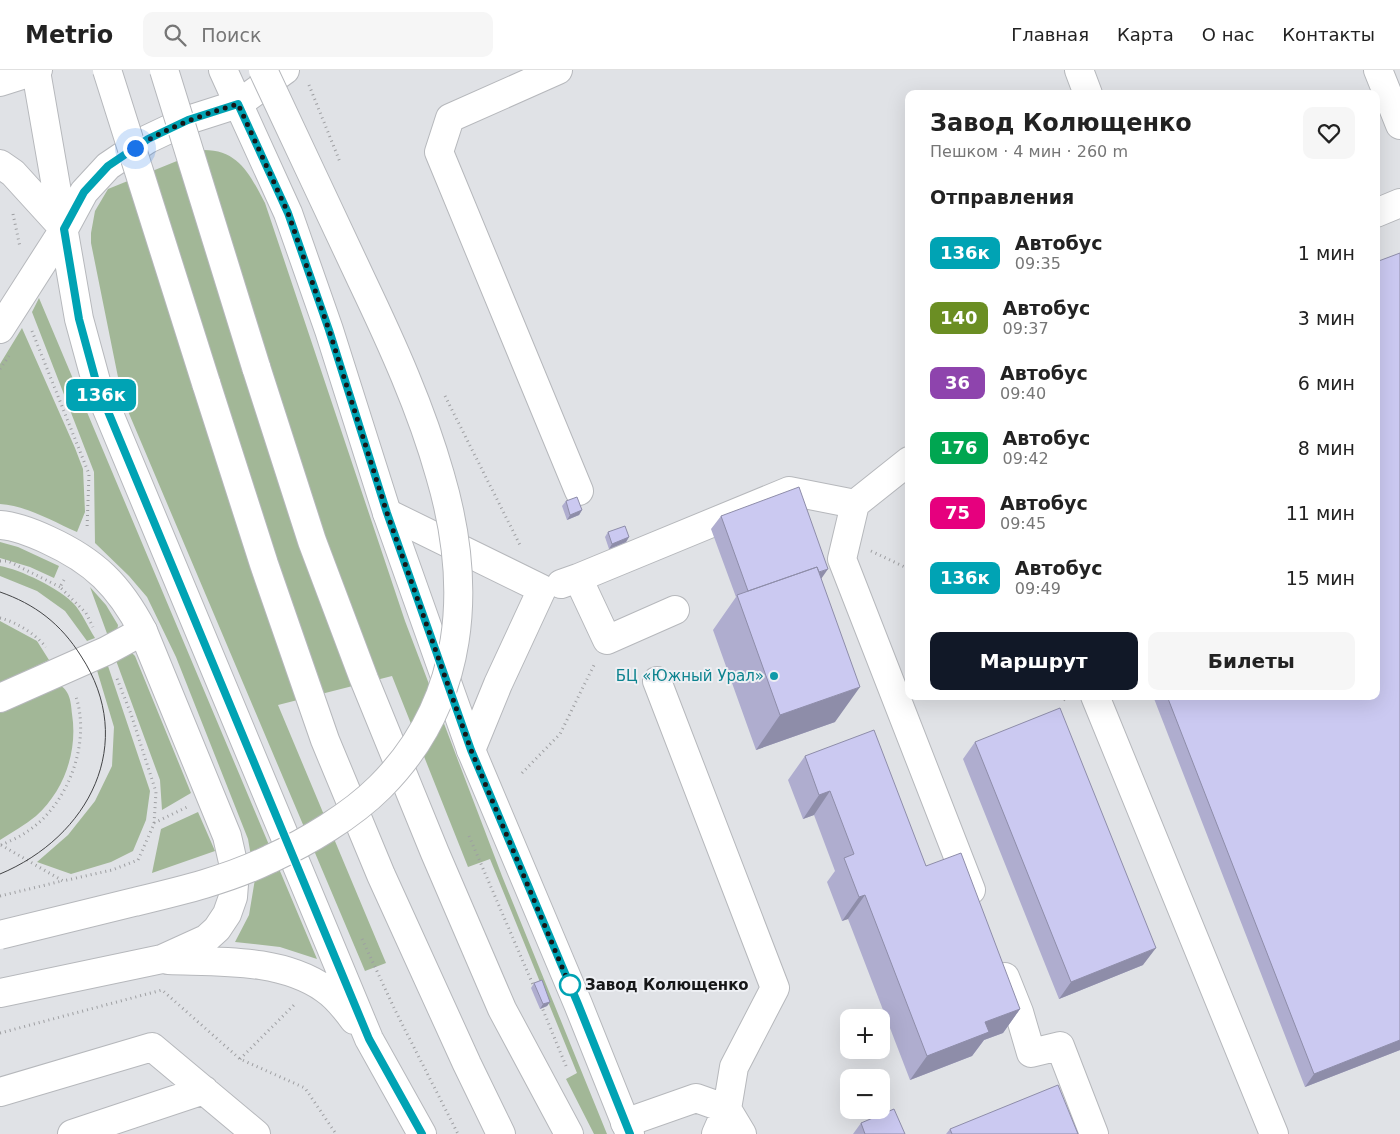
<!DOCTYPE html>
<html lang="ru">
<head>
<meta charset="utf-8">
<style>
  body { margin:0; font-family:"DejaVu Sans",sans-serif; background:#f6f6f6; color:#222; height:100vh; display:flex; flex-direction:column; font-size:19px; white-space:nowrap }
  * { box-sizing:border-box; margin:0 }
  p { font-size:16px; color:#767676 }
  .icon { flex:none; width:28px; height:28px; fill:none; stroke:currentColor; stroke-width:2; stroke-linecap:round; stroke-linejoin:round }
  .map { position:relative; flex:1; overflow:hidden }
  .drawer { position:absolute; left:905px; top:20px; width:475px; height:610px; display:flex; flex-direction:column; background:#fff; border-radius:10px; box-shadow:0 5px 20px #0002 }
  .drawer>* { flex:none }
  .badge { padding:0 10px; border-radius:8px; font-size:18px; line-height:32px }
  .tools { position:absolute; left:840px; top:939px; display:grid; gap:10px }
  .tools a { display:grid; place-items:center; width:50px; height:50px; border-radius:10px; background:#fff; box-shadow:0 5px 20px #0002; font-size:25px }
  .you { position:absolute; width:25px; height:25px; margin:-12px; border:4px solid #fff; border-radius:50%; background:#1a73e8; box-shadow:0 0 0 8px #1a73e833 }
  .map>.badge { position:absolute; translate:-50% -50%; box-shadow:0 0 0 2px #fff }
  h2 { padding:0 25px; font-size:19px; line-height:45px }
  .round { display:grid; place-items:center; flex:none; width:52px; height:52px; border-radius:10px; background:#f6f6f6 }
  .overview { display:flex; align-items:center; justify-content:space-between; height:85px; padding:0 25px }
  h1 { font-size:24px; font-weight:800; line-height:38px }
  .button { display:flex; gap:10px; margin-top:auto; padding:10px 25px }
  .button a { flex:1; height:58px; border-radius:10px; background:#111827; color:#fff; font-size:20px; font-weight:800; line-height:58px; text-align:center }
  .button a+a { background:#f6f6f6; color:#222 }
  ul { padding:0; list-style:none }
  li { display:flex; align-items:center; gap:15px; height:65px; padding:0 25px }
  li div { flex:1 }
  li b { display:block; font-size:19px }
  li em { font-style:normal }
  li .badge { min-width:55px; font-weight:700; text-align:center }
  header { display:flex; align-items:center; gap:30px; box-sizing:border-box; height:70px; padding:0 25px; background:#fff; border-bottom:1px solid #e0e0e0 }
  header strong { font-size:24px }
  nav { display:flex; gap:28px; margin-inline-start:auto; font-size:18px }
  .search { width:350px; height:45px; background:#f6f6f6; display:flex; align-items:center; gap:12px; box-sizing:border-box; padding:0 18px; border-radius:10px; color:#767676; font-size:19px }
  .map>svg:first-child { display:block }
  .grass { fill:#a2b797 }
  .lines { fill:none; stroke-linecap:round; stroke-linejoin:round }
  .minor-casing { stroke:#b6b8bc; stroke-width:30 }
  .major-casing { stroke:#b6b8bc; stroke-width:30 }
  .path { stroke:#9e9fa2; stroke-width:3; stroke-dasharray:1 4; stroke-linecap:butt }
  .minor { stroke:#fff; stroke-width:28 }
  .major { stroke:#fff; stroke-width:28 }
  .tram { stroke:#434446; stroke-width:1 }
  .major-bridge-casing { stroke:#b6b8bc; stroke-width:30; stroke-linecap:butt }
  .major-bridge { stroke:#fff; stroke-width:28 }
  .wall { fill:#afadcf }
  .shaded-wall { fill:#8e8da9 }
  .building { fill:#cbc9f1; stroke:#8e8da9 }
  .line-casing { stroke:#fff; stroke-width:11 }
  .line { stroke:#00a3b4; stroke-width:8 }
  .walk { stroke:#161718; stroke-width:5; stroke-dasharray:0 9 }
  .culture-dot { fill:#0f9aa8; stroke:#edeff3; stroke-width:2 }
  .stop-dot { fill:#fff; stroke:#00a3b4; stroke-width:2.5 }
  .labels { text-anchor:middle; stroke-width:4; stroke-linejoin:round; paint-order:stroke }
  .culture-label { font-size:15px; fill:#0d838f; stroke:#edeff3; text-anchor:end }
  .stop-label { font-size:15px; font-weight:bold; fill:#161718; stroke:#edeff3; text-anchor:start }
</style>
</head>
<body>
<header>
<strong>Metrio</strong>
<div class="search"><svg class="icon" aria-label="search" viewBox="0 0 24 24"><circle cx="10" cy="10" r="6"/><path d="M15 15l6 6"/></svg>Поиск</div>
<nav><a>Главная</a><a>Карта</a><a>О нас</a><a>Контакты</a></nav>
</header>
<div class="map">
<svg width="1400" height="1064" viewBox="0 0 1400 1064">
  <rect width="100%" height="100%" fill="#e0e2e6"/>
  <path class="grass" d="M204,80c35,0 46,25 61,53l140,418 97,255 105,258h-13l-28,-55 11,-6 -87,-214 -22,8 -76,-191 -114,29 108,258 -21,8 -243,-574 -31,-154v-10l4,-22 13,-22z
    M39,228l278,661 -37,-12 -45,-5 14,-27 6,-36 -7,-40 -72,-182 -29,-60 -18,-21 -34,-33 -1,-71 -62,-160z
    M22,258l53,120 8,21 2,43 -8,20c-25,-11 -50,-26 -77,-28v-140z
    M0,472l18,5 41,19 -5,12 -24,-11 -30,-9z
    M0,496c19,3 61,23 74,38 8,9 14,23 21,34l-8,3 -22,-30 -28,-20 -37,-15z
    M90,517l16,18 12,20 -1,7 -8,7z
    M0,551l37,20 12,19 -49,23z
    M131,582l4,4 56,137 -29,17 -2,-30 -46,-125z
    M107,593l43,128 -4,29 -13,31 -22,11 -40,12 -34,-12 31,-27 27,-34 17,-35 2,-39 -18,-60z
    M58,614c12,6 13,18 14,30 6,37 -8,77 -36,102 -11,9 -24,16 -36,24v-130z
    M198,742l17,39 -63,22 9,-44z"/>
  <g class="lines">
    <defs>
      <path id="minor" d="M558,0l-108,48 -11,34 140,339
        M1079,0l9,24
        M1378,0l22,55
        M1376,143l24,-10
        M909,391l-54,43 -13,55 129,331
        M387,443l155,76 -44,95 -27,66
        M578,508l211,-87 66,13
        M561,514l17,-6 29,62 68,-30
        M657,611l118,307 -41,79 -7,42 15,25
        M1095,626l179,438
        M0,628l106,-47 37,-20
        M1005,907l14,35 12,41 29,-7 34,88
        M0,1022l152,-45 104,87
        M625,1053l71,-25 31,11 -11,25
        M72,1064l132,-44"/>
      <path id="major" d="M223,0l65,143 41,117 58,183 84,237 107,254 52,130
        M36,1l43,248 18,66 272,654 53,95
        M0,12l38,-12
        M0,94l13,9 51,56
        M0,259l64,-100 20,-37 24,-26 40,-27 40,-19 50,-16 47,-34
        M256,297l56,174 52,138 71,174 67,156 67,125
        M206,313l58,181 61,176 56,135 86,189 34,70
        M0,455c16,1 33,8 48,15 46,21 71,45 95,91l84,205 8,35 -2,26 -6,17 -10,15 -11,10 -44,20 -162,34
        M168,890c51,2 113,-2 157,29 12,8 21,20 29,31"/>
    </defs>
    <use href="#minor" class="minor-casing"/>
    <use href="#major" class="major-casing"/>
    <path class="path" d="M309,15l31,77
      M13,144l7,33
      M32,261l57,143 -2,55
      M0,299l9,-13
      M445,326l76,151
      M871,481l38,18
      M0,491h8l52,26
      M64,510l-4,7 26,26 7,14
      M0,548c17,4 35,16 46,29
      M1061,626l5,5
      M522,703l38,-39 34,-69
      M154,753l33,-16
      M469,766l65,151
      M1,775l62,36 49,-11 26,-10 16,-36 2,-32 -25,-78 -15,-38
      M1,775c9,-4 19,-8 27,-14 41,-27 64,-91 47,-137
      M0,826l62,-15
      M362,869l33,71 63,124
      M541,935l25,61
      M0,963l162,-43 78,69 65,29 31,46
      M240,989l56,-56"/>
    <use href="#minor" class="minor"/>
    <use href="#major" class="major"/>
    <path class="tram" d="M0,522c35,12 61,32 81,64 57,87 8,181 -81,218"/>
    <defs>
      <path id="major-bridge" d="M107,0l99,313
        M164,0l92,297
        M0,865c45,-11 89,-22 134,-33 46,-11 93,-22 136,-43 37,-17 81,-43 110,-72 86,-86 93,-200 60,-312 -19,-67 -48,-131 -78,-194 -33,-70 -66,-141 -99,-211"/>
    </defs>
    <use href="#major-bridge" class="major-bridge-casing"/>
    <use href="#major-bridge" class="major-bridge"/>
  </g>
  <path class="wall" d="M1400,183v797l-95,37 -152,-391h223z
    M566,431l16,9 -3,5 -12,5 -5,-14z
    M721,446l100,63 14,143 -79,28 -43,-120 23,-33 -25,-68z
    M608,462l21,5 -3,5 -17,7 -4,-12z
    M975,672l168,223 -84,34 -96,-240z
    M805,686l121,110 94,143 -17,24 -19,7 -12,16 -62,24 -62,-161 -6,2 -15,-39 8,-11 -21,-56 -11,4 -15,-39z
    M534,913l16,19 -3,4 -7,3 -9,-21z
    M861,1053l44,11h-52z
    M950,1059l128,5h-132z"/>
  <path class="shaded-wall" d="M582,440l-3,5 -12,5 3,-5z
    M629,467l-3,5 -17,7 3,-5z
    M828,499l-9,13 -68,15z
    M860,617l-25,35 -79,28 24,-35z
    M830,721l-16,24 -11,4 16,-24z
    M865,825l-17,24 -6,2 17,-24z
    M1156,878l-13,17 -84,34 12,-17z
    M550,932l-3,4 -7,3 3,-5z
    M1020,939l-17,24 -19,7 -12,16 -62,24 17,-24 58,-34z
    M1400,970v10l-95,37 9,-13z"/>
  <path class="building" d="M1400,183v787l-86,34 -147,-378h209v-434z
    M799,417l29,82 -9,3 -2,-5 -69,24 -27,-75z
    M577,427l5,13 -12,5 -4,-14z
    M625,456l4,11 -17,7 -4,-12z
    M817,497l43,120 -80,28 -43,-120z
    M1060,638l96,240 -85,34 -96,-240z
    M874,660l52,136 35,-13 59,156 -35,13 4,10 -62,24 -62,-161 -6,2 -15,-39 10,-4 -24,-63 -11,4 -14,-39z
    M542,910l8,22 -7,2 -9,-21z
    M1058,1015l20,49h-126l-2,-5z
    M894,1039l11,25h-40l-4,-11z"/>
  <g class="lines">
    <defs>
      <path id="line" d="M422,1064l-53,-95 -272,-654 -18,-66 -15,-90 20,-37 24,-26 40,-27 40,-19 50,-16 50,109 41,117 58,183 84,237 107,254 52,130"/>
    </defs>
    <use href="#line" class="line-casing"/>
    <use href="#line" class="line"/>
    <path class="walk" d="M135,78c32,-21 67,-33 103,-44l50,109 41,117 58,183 84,237 99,236v-1"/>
  </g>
  <circle class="culture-dot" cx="774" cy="606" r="5"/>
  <circle class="stop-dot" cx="570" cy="915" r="10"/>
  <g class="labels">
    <g class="culture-label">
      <text x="764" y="611">БЦ «Южный Урал»</text>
    </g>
    <g class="stop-label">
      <text x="585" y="920">Завод Колющенко</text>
    </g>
  </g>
</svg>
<div class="tools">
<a>+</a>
<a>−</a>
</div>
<div class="you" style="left:135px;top:78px"></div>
<b class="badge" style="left:101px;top:325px;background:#00a3b4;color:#fff">136к</b>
<section class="drawer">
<div class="overview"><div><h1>Завод Колющенко</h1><p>Пешком · 4 мин · 260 m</p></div><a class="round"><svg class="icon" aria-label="heart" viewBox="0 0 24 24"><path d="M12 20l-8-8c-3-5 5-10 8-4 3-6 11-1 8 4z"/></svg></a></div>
<h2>Отправления</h2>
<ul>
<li><span class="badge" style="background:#00a3b4;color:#fff">136к</span><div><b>Автобус</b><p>09:35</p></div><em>1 мин</em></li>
<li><span class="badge" style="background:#6b8e23;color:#fff">140</span><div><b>Автобус</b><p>09:37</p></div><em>3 мин</em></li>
<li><span class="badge" style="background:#8e44ad;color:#fff">36</span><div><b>Автобус</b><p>09:40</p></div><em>6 мин</em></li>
<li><span class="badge" style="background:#00a651;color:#fff">176</span><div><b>Автобус</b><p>09:42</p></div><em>8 мин</em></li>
<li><span class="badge" style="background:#e6007e;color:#fff">75</span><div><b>Автобус</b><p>09:45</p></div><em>11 мин</em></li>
<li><span class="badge" style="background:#00a3b4;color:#fff">136к</span><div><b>Автобус</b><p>09:49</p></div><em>15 мин</em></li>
</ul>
<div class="button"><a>Маршрут</a><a>Билеты</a></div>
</section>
</div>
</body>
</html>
